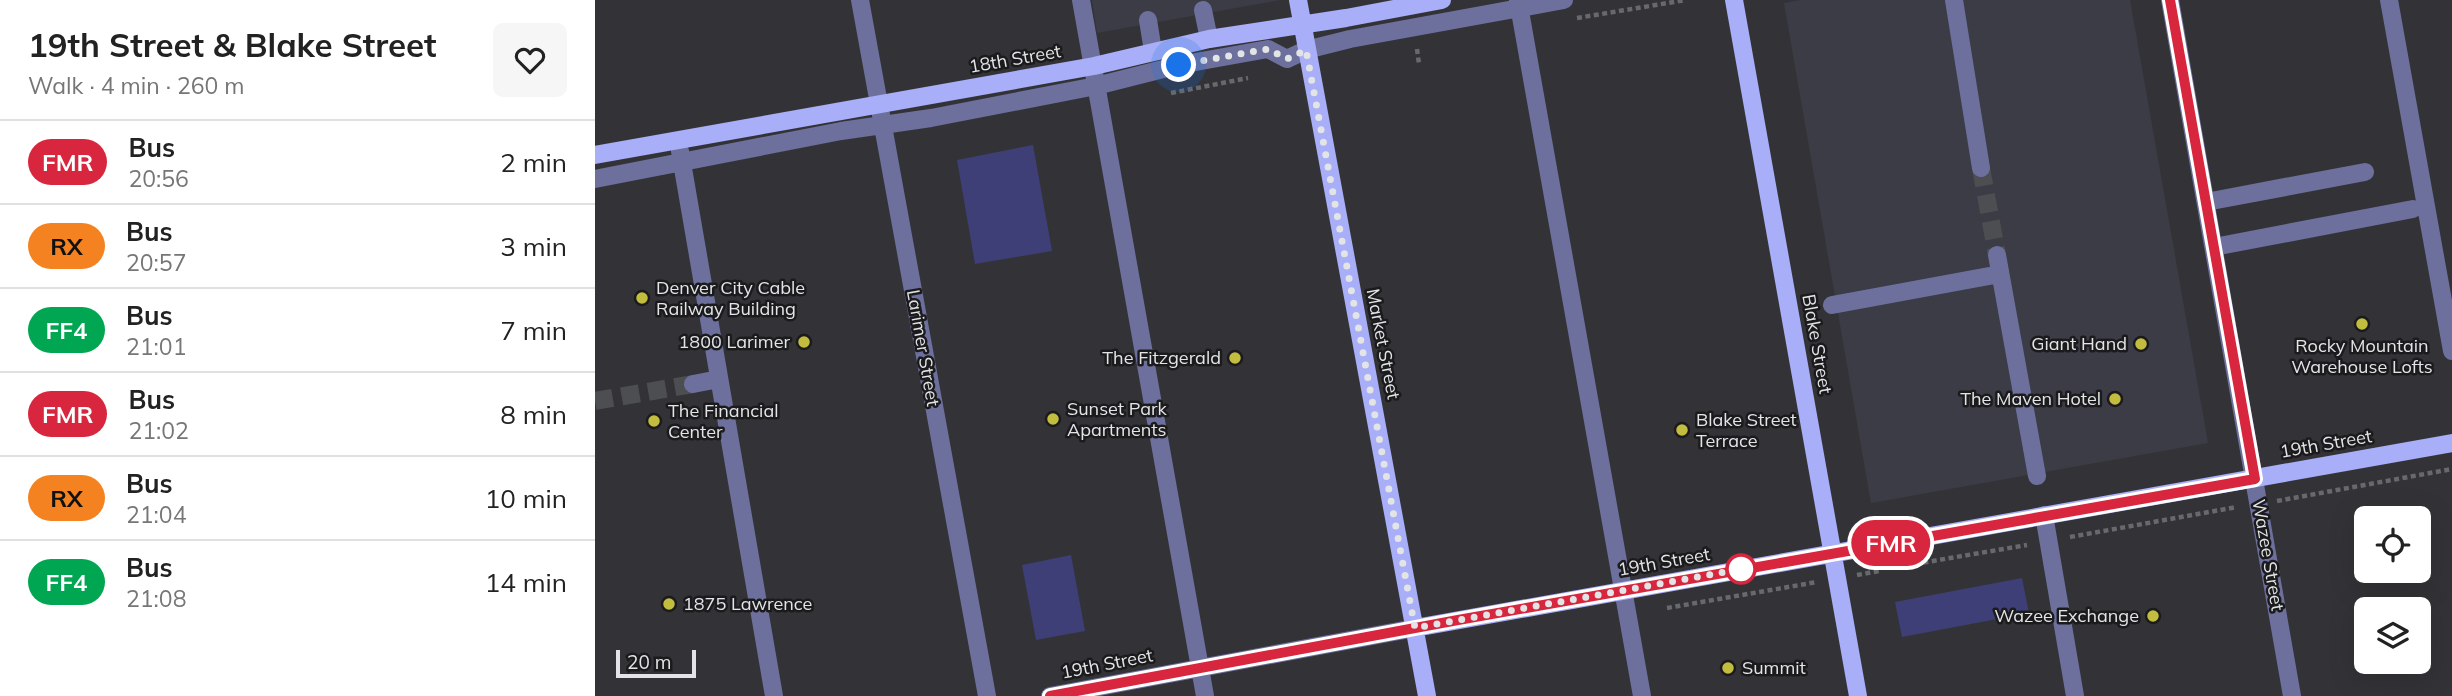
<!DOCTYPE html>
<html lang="en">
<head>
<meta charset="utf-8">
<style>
  body { margin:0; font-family:Mulish,sans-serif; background:#f6f6f6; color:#222; height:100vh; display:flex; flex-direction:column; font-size:26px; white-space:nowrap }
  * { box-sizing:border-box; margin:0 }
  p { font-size:23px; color:#767676 }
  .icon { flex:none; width:38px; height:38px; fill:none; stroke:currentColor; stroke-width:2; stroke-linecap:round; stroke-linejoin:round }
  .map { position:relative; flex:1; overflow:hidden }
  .drawer { display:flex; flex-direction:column; background:#fff; width:595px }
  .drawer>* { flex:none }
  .badge { padding:0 14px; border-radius:23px; font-size:24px; line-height:46px }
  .tools { position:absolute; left:1759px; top:506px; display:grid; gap:14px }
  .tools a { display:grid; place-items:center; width:77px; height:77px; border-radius:10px; background:#fff; box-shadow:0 7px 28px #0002; font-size:35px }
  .scale { position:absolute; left:21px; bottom:18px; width:80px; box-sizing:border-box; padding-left:7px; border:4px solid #e3e4e6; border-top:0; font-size:19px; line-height:24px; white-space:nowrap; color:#e3e4e6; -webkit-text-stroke:5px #1b1b1d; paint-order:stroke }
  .you { position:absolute; width:35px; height:35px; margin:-18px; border:5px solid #fff; border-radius:50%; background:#1a73e8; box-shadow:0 0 0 10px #1a73e833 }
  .map>.badge { position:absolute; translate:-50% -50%; box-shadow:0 0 0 4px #fff }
  .round { display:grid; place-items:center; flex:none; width:74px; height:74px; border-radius:10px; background:#f6f6f6 }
  .overview { display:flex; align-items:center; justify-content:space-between; height:119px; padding:0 28px }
  h1 { font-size:33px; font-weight:700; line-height:52px }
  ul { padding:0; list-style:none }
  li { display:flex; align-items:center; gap:21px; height:84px; padding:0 28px; border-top:2px solid #e0e0e0 }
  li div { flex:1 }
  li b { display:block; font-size:26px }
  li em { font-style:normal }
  li .badge { min-width:77px; font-weight:700; text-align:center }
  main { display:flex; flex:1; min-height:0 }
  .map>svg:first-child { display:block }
  .built { fill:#3b3c46 }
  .green { fill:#3e3f77 }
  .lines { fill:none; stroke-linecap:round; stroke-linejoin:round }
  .minor-tunnel { stroke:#4d4e51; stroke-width:18; stroke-dasharray:18 9; stroke-linecap:butt }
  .path { stroke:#68696c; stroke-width:4.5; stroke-dasharray:5 3.5; stroke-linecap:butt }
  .minor { stroke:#6d709d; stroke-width:18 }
  .major { stroke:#a8aef7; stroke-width:18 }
  .line-casing { stroke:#fff; stroke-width:16 }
  .line { stroke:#d7263d; stroke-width:10 }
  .walk { stroke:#e3e4e6; stroke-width:7; stroke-dasharray:0 12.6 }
  .poi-dot { fill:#c2bd3f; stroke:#1b1b1d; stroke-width:2.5 }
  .stop-dot { fill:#fff; stroke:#d7263d; stroke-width:3.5 }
  .labels { text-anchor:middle; stroke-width:5; stroke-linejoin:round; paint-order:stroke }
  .street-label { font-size:18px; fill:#e3e4e6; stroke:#1b1b1d }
  .poi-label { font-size:18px; fill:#e3e4e6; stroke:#1b1b1d; text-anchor:start }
</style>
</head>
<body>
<main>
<section class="drawer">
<div class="overview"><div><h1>19th Street &amp; Blake Street</h1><p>Walk · 4 min · 260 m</p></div><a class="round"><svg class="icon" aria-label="heart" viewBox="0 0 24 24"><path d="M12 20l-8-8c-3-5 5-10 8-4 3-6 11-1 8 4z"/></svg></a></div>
<ul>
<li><span class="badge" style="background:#d7263d;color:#fff">FMR</span><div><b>Bus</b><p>20:56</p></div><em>2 min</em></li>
<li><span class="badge" style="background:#f58220;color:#111">RX</span><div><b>Bus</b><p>20:57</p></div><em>3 min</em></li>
<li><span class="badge" style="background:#00a651;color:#fff">FF4</span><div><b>Bus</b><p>21:01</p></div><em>7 min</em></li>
<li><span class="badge" style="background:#d7263d;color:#fff">FMR</span><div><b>Bus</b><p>21:02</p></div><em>8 min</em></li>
<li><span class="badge" style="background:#f58220;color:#111">RX</span><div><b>Bus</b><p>21:04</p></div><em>10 min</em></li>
<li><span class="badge" style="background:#00a651;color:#fff">FF4</span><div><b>Bus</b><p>21:08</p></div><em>14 min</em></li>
</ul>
</section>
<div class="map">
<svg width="1857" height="696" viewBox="0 0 1857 696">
  <rect width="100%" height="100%" fill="#333337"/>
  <path class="built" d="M497,0h188l-183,33z
    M1206,0h329l78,443 -337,60 -87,-500z"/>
  <path class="green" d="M438,145l19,106 -77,13 -18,-104z
    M476,555l14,76 -49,9 -14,-75z
    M1427,578l7,35 -127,24 -7,-35z"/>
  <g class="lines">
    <path class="minor-tunnel" d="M1386,168l16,87
      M0,401l98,-17"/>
    <path class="path" d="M982,18l109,-18
      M822,49l2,15
      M576,93l77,-15
      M1682,501l175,-32
      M1475,537l167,-30
      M1320,564l112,-19
      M1262,575l22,-4
      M1072,608l150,-26"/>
    <path class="minor" d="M265,0l127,696
      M486,0l124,696
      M923,0l124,696
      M1359,0l27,168
      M1575,0l122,696
      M1794,0l63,351
      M608,10l6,29
      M553,20l5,31
      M85,151l94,545
      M0,179l246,-48 90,-13 165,-32 83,-21 89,-16 19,10 19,-9 44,-11 214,-39
      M1611,202l159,-30
      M1619,247l199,-38
      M1402,255l40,221
      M1237,305l168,-31
      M98,384l26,-5
      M1449,515l31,181
      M455,696l365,-68"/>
    <path class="major" d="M703,0l129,696
      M1139,0l124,696
      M0,155l499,-89 115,-27 137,-21 96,-18
      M820,628l1037,-185"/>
  </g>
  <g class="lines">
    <defs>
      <path id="line" d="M455,696l408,-76 797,-141 -85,-479"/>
    </defs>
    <use href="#line" class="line-casing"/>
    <use href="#line" class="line"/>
    <path class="walk" d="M584,65l89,-16 19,10 19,-9 109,578 332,-60 -6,1"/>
  </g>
  <g class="poi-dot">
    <circle cx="47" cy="298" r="7"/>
    <circle cx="1767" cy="324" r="7"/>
    <circle cx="209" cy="342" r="7"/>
    <circle cx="1546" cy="344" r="7"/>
    <circle cx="640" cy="358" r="7"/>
    <circle cx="1520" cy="399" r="7"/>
    <circle cx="458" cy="419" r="7"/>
    <circle cx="59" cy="421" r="7"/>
    <circle cx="1087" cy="430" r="7"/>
    <circle cx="74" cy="604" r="7"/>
    <circle cx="1558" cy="616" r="7"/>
    <circle cx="1133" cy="668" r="7"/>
  </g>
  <circle class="stop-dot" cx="1146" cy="569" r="14"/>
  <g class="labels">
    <g class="street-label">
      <text transform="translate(420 59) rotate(-10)" y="6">18th Street</text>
      <text transform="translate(788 344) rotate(79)" y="6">Market Street</text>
      <text transform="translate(1222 344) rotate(80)" y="6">Blake Street</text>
      <text transform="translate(328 348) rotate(80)" y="6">Larimer Street</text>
      <text transform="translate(1731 444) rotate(-10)" y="6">19th Street</text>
      <text transform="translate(1673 555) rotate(80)" y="6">Wazee Street</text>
      <text transform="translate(1069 562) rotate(-10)" y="6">19th Street</text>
      <text transform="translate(512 664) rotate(-11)" y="6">19th Street</text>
    </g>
    <g class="poi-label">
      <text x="61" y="294">Denver City Cable<tspan x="61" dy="21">Railway Building</tspan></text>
      <text x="195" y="348" text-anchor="end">1800 Larimer</text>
      <text x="1532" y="350" text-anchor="end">Giant Hand</text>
      <text x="1767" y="352" text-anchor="middle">Rocky Mountain<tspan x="1767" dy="21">Warehouse Lofts</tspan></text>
      <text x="626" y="364" text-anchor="end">The Fitzgerald</text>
      <text x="1506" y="405" text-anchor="end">The Maven Hotel</text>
      <text x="472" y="415">Sunset Park<tspan x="472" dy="21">Apartments</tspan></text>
      <text x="73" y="417">The Financial<tspan x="73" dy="21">Center</tspan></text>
      <text x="1101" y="426">Blake Street<tspan x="1101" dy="21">Terrace</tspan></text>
      <text x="88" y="610">1875 Lawrence</text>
      <text x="1544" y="622" text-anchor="end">Wazee Exchange</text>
      <text x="1147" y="674">Summit</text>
    </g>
  </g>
</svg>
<div class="tools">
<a><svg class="icon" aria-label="locate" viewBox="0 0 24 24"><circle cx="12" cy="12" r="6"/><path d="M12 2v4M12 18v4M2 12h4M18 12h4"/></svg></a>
<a><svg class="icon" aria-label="layers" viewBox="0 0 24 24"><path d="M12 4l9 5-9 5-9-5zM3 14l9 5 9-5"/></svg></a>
</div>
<div class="scale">20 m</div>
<div class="you" style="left:584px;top:65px"></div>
<b class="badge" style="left:1296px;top:543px;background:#d7263d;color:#fff">FMR</b>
</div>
</main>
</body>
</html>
